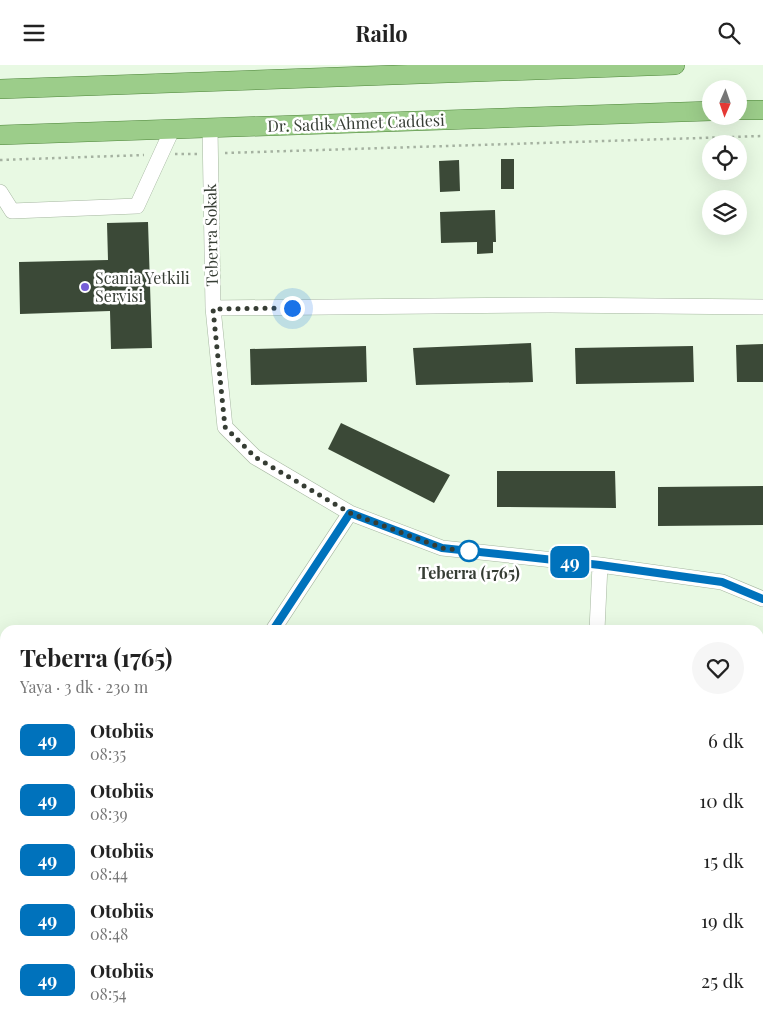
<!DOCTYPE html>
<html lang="tr">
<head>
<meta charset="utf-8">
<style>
  body { margin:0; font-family:"Playfair Display",serif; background:#f6f6f6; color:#222; height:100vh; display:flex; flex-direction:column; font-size:19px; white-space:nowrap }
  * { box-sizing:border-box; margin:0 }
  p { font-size:16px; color:#767676 }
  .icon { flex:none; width:28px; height:28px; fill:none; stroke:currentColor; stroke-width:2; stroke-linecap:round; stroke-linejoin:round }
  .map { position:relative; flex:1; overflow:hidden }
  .panel { position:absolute; left:0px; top:560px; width:764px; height:395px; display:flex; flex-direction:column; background:#fff; border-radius:15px 15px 0 0; box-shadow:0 5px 20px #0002 }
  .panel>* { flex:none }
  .badge { padding:0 10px; border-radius:8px; font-size:18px; line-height:32px }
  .needle { width:32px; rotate:182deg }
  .controls { position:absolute; left:702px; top:15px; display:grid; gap:10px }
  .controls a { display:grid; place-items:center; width:45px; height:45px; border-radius:50%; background:#fff; box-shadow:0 5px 20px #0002; font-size:25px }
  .you { position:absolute; width:25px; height:25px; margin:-12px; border:4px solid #fff; border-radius:50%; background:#1a73e8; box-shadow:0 0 0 8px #1a73e833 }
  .map>.badge { position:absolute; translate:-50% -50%; box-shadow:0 0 0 2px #fff }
  .round { display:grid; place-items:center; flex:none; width:52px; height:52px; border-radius:26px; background:#f6f6f6 }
  .head { display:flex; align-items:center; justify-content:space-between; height:85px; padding:0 20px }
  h1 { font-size:24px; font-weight:700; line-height:38px }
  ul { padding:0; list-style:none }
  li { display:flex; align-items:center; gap:15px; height:60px; padding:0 20px }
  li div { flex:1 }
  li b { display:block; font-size:19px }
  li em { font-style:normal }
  li .badge { min-width:55px; font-weight:700; text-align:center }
  header { display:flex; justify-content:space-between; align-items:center; height:65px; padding:0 20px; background:#fff; font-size:22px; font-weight:700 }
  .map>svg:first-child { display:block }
  .green { fill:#c5ebba }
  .building { fill:#3b4937 }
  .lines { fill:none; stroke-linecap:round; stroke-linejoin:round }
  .minor-casing { stroke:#a6b7a1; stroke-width:16 }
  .major-casing { stroke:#4d8539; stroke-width:20 }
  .path { stroke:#a5b2a1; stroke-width:2.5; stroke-dasharray:2.5 4; stroke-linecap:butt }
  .minor { stroke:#fff; stroke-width:15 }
  .major { stroke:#9ccd8a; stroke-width:19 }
  .line-casing { stroke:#fff; stroke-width:11 }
  .line { stroke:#0072bc; stroke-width:8 }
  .walk { stroke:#363d34; stroke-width:5; stroke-dasharray:0 9 }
  .poi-dot { fill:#755dd7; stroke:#fff; stroke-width:2 }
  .stop-dot { fill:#fff; stroke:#0072bc; stroke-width:2.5 }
  .labels { text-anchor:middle; stroke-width:5; stroke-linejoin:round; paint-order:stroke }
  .street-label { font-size:16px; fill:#363d34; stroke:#fff }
  .poi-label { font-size:16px; fill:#363d34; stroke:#fff; text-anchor:start }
  .stop-label { font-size:16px; font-weight:bold; fill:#363d34; stroke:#fff }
</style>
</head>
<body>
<header><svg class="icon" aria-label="menu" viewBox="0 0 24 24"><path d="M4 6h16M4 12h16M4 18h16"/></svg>Railo<svg class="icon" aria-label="search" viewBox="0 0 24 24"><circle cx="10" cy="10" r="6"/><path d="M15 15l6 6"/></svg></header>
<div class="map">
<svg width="763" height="955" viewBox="0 0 763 955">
  <rect width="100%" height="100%" fill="#e8f9e3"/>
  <path class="green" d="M200,950h144l13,5h-158z"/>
  <path class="building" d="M501,94h13v30h-13z
    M459,95l1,31 -20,1 -1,-31z
    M495,145l1,32h-3v11l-16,1v-12l-36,1 -1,-31z
    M148,157l4,126 -41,1 -1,-38 -90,3 -1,-52 89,-2 -1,-37z
    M531,278l2,39 -117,3 -3,-37z
    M763,279v38h-26l-1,-37z
    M366,281l1,36 -116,3 -1,-36z
    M693,281l1,36 -118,2 -1,-36z
    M341,358l109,52 -16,28 -106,-54z
    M497,406h118l1,37 -119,-1z
    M763,421v39l-105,1v-39z"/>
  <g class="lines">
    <defs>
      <path id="minor" d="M210,63l3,180 12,119 30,30 95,56 92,35 158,17 122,17 41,17
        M0,127l12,19 125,-5 35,-76
        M213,243l337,-3 213,2
        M273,565l77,-117
        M597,565l3,-65
        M0,607l5,5
        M759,694l4,-2
        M759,743l4,-2
        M0,843h5
        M399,950l10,5
        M5,955v-5
        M168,955v-5
        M429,955v-5
        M579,955v-5"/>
      <path id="major" d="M0,24l675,-24
        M739,45h24
        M0,70l711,-24"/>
    </defs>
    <use href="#minor" class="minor-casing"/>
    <use href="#major" class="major-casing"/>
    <path class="path" d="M225,88l538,-17
      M175,89h22
      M0,95l144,-5
      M191,950l5,5"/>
    <use href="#minor" class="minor"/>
    <use href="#major" class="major"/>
  </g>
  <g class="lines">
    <defs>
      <path id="line" d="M273,565l77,-117 92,35 158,17 122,17 41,17"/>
    </defs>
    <use href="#line" class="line-casing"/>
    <use href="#line" class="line"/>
    <path class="walk" d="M292,243l-79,1 12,118 30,30 95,56 92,35 27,3"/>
  </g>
  <circle class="poi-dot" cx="85" cy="222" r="5"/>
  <circle class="stop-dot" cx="469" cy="486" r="10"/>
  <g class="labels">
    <g class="street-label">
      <text transform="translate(356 58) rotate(-2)" y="6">Dr. Sadık Ahmet Caddesi</text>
      <text transform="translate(211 170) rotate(-91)" y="6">Teberra Sokak</text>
    </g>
    <g class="poi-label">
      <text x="95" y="219">Scania Yetkili<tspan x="95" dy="18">Servisi</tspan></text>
    </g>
    <g class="stop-label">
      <text x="469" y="514">Teberra (1765)</text>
    </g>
  </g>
</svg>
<div class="controls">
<a><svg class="needle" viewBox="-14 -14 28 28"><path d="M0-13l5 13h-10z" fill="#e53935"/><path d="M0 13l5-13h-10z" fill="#767676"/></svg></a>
<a><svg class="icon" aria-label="locate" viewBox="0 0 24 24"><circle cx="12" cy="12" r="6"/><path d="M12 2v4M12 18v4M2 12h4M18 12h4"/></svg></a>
<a><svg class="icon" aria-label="layers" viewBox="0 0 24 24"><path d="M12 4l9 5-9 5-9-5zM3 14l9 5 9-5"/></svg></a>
</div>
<div class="you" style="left:292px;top:243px"></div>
<b class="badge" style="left:570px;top:497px;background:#0072bc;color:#fff">49</b>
<section class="panel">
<div class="head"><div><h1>Teberra (1765)</h1><p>Yaya · 3 dk · 230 m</p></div><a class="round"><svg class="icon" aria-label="heart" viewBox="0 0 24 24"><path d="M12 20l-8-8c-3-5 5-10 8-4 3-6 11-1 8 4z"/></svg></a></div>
<ul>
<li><span class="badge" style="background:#0072bc;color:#fff">49</span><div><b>Otobüs</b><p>08:35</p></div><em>6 dk</em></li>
<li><span class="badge" style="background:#0072bc;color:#fff">49</span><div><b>Otobüs</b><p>08:39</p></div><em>10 dk</em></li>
<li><span class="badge" style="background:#0072bc;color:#fff">49</span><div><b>Otobüs</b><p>08:44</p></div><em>15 dk</em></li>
<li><span class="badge" style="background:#0072bc;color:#fff">49</span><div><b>Otobüs</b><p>08:48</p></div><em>19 dk</em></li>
<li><span class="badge" style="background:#0072bc;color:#fff">49</span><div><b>Otobüs</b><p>08:54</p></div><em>25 dk</em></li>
</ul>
</section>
</div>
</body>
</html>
